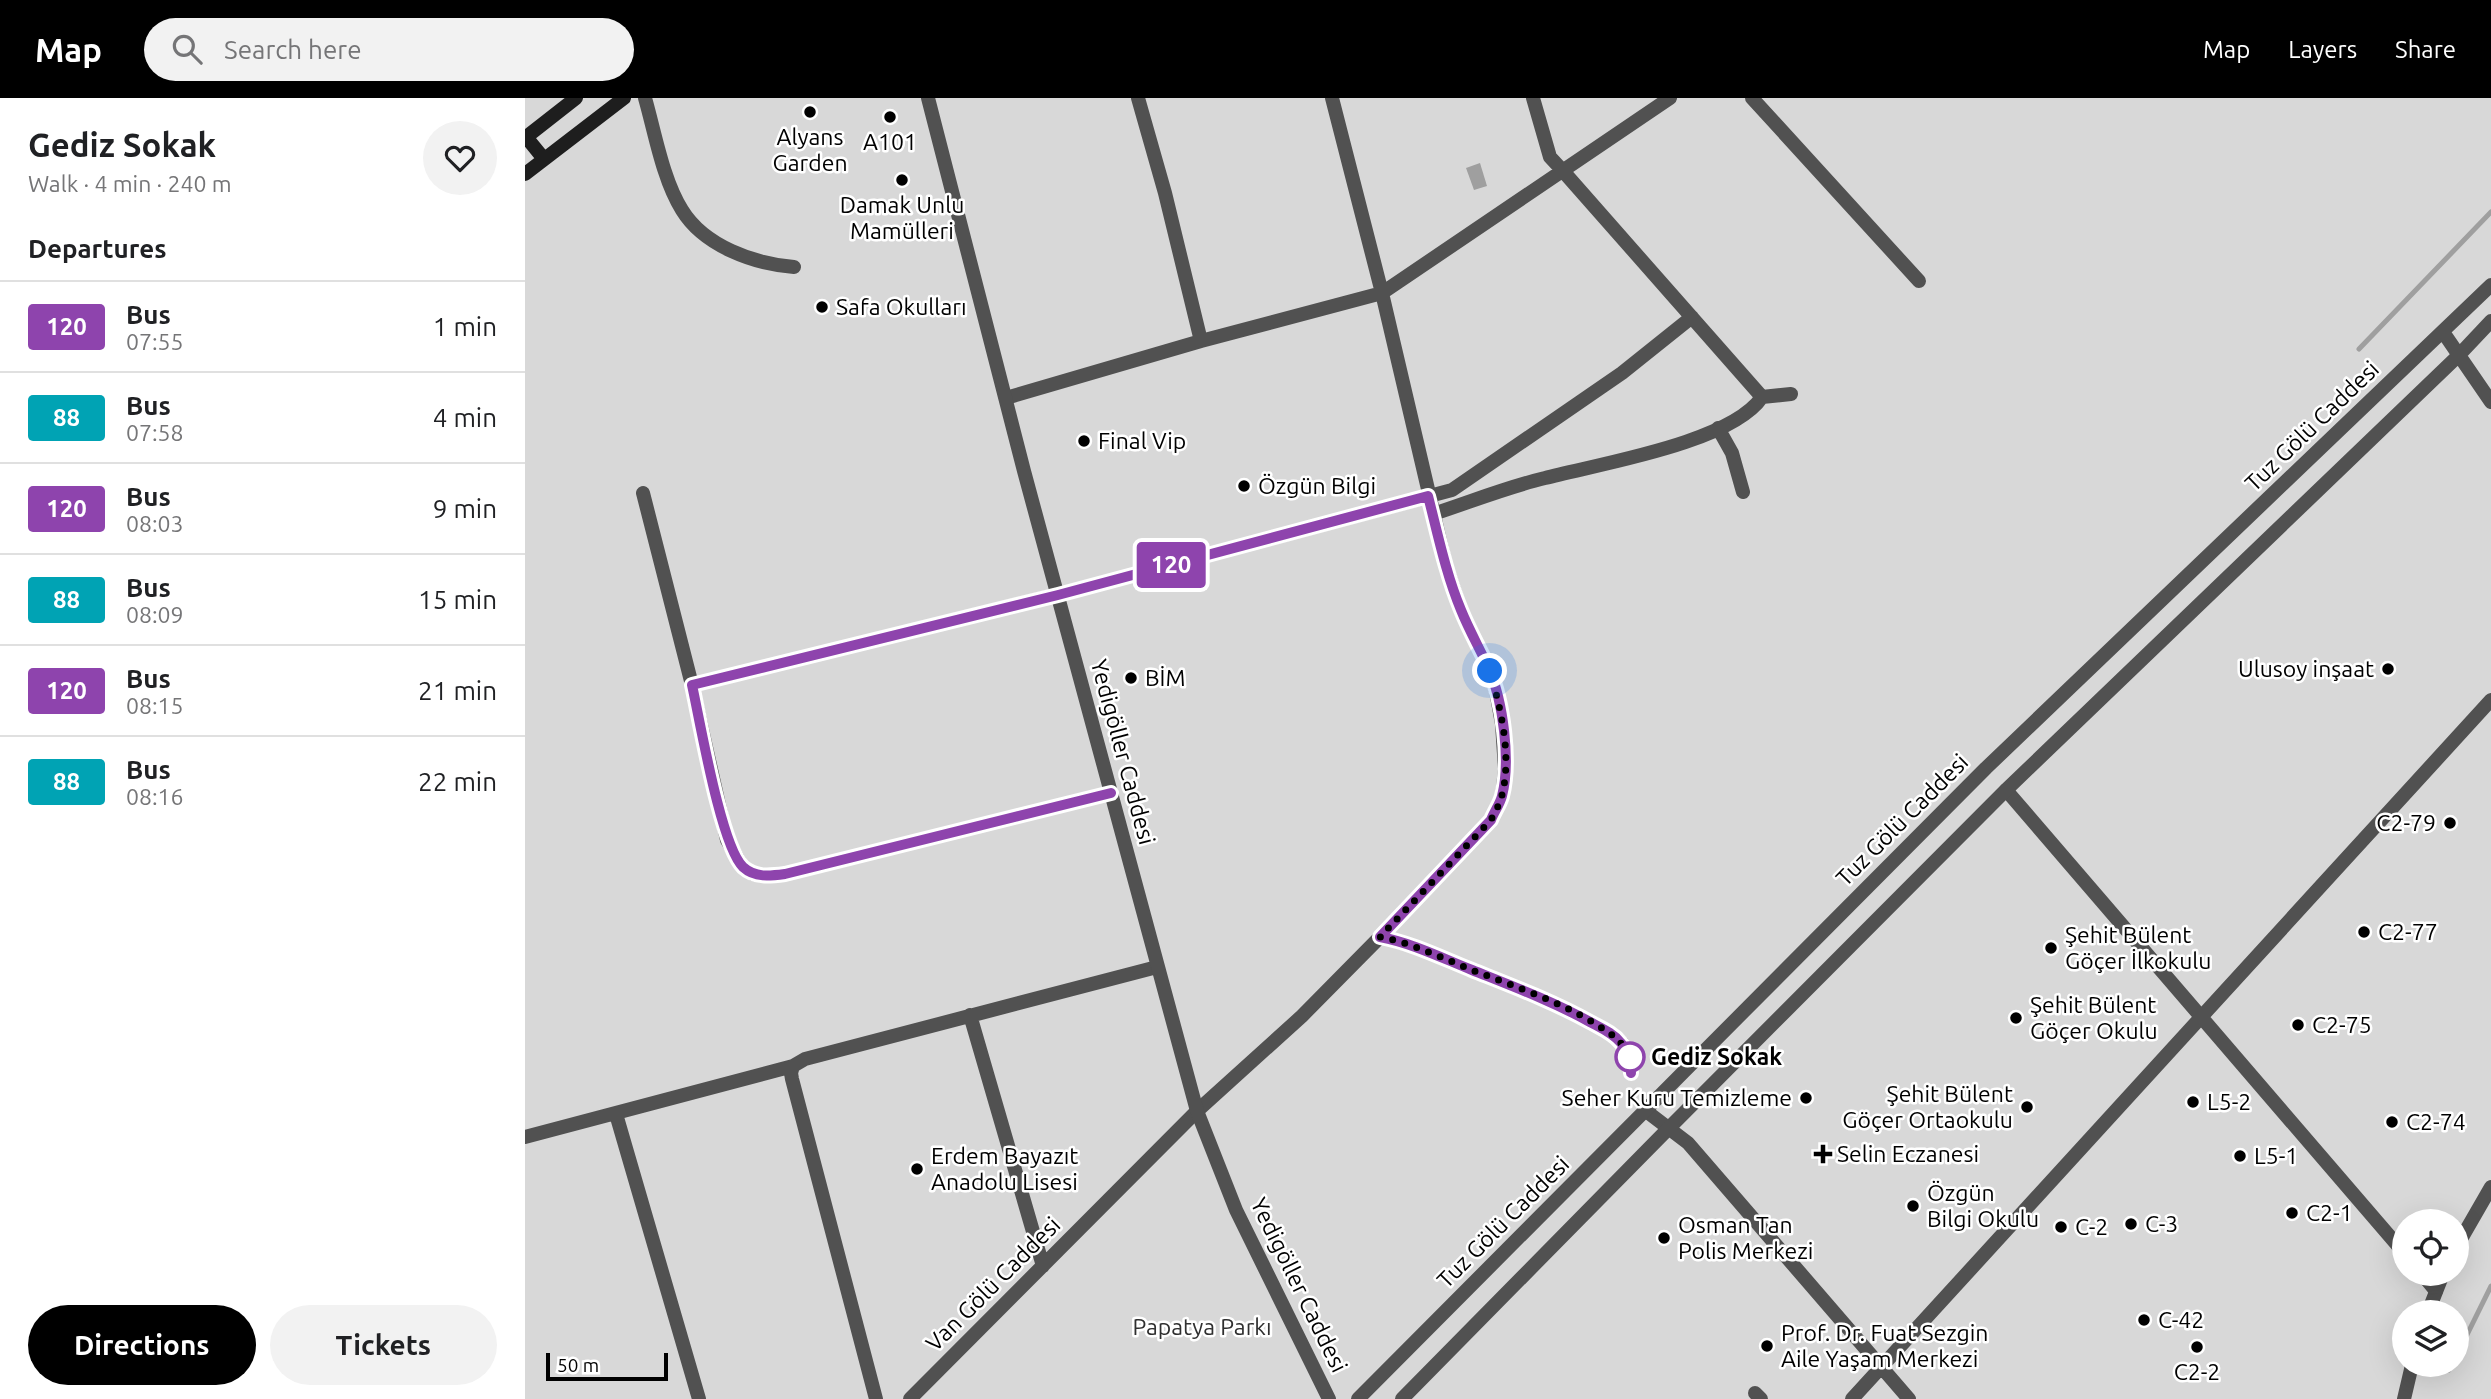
<!DOCTYPE html>
<html lang="en">
<head>
<meta charset="utf-8">
<style>
  body { margin:0; font-family:Ubuntu,sans-serif; background:#f2f2f2; color:#202124; height:100vh; display:flex; flex-direction:column; font-size:26px; white-space:nowrap }
  * { box-sizing:border-box; margin:0 }
  p { font-size:23px; color:#757577 }
  .icon { flex:none; width:38px; height:38px; fill:none; stroke:currentColor; stroke-width:2; stroke-linecap:round; stroke-linejoin:round }
  .map { position:relative; flex:1; overflow:hidden }
  .side { display:flex; flex-direction:column; background:#fff; width:525px }
  .side>* { flex:none }
  .badge { padding:0 14px; border-radius:5px; font-size:24px; line-height:46px }
  .controls { position:absolute; left:1867px; top:1111px; display:grid; gap:14px }
  .controls a { display:grid; place-items:center; width:77px; height:77px; border-radius:50%; background:#fff; box-shadow:0 7px 28px #0002; font-size:35px }
  .scale { position:absolute; left:21px; bottom:18px; width:122px; box-sizing:border-box; padding-left:7px; border:4px solid #000; border-top:0; font-size:19px; line-height:24px; white-space:nowrap; color:#000; -webkit-text-stroke:5px #fff; paint-order:stroke }
  .you { position:absolute; width:35px; height:35px; margin:-18px; border:5px solid #fff; border-radius:50%; background:#1a73e8; box-shadow:0 0 0 10px #1a73e833 }
  .map>.badge { position:absolute; translate:-50% -50%; box-shadow:0 0 0 4px #fff }
  h2 { padding:0 28px; font-size:26px; line-height:63px }
  .round { display:grid; place-items:center; flex:none; width:74px; height:74px; border-radius:37px; background:#f2f2f2 }
  .headline { display:flex; align-items:center; justify-content:space-between; height:119px; padding:0 28px }
  h1 { font-size:33px; font-weight:600; line-height:52px }
  .action { display:flex; gap:14px; margin-top:auto; padding:14px 28px }
  .action a { flex:1; height:80px; border-radius:42px; background:#000; color:#fff; font-size:28px; font-weight:600; line-height:80px; text-align:center }
  .action a+a { background:#f2f2f2; color:#202124 }
  ul { padding:0; list-style:none }
  li { display:flex; align-items:center; gap:21px; height:91px; padding:0 28px; border-top:2px solid #e0e0e0 }
  li div { flex:1 }
  li b { display:block; font-size:26px }
  li em { font-style:normal }
  li .badge { min-width:77px; font-weight:700; text-align:center }
  header { display:flex; align-items:center; gap:42px; box-sizing:border-box; height:98px; padding:0 35px; background:#000; color:#fff }
  header strong { font-size:33px }
  nav { display:flex; gap:38px; margin-inline-start:auto; font-size:24px }
  .search { width:490px; height:63px; background:#f2f2f2; display:flex; align-items:center; gap:18px; box-sizing:border-box; padding:0 24px; border-radius:38px; color:#757577; font-size:26px }
  main { display:flex; flex:1; min-height:0 }
  .map>svg:first-child { display:block }
  .green { fill:#d8d8d8; fill-rule:evenodd }
  .water { fill:#9f9f9f }
  .lines { fill:none; stroke-linecap:round; stroke-linejoin:round }
  .stream { stroke:#9f9f9f; stroke-width:5 }
  .pedestrian { stroke:#515151; stroke-width:14 }
  .minor { stroke:#515151; stroke-width:14 }
  .tertiary { stroke:#515151; stroke-width:14 }
  .secondary { stroke:#1e1e1e; stroke-width:14 }
  .line-casing { stroke:#fff; stroke-width:16 }
  .line { stroke:#8e44ad; stroke-width:10 }
  .walk { stroke:#000; stroke-width:7; stroke-dasharray:0 12.6 }
  .poi-dot { fill:#000; stroke:#fff; stroke-width:2.5 }
  .stop-dot { fill:#fff; stroke:#8e44ad; stroke-width:3.5 }
  .labels { text-anchor:middle; stroke-width:5; stroke-linejoin:round; paint-order:stroke }
  .poi-label { font-size:23px; fill:#000; stroke:#fff; text-anchor:start }
  .street-label { font-size:23px; fill:#000; stroke:#fff }
  .stop-label { font-size:23px; font-weight:bold; fill:#000; stroke:#fff; text-anchor:start }
  .park-label { font-size:23px; fill:#2f2f2f; stroke:#fff }
</style>
</head>
<body>
<header>
<strong>Map</strong>
<div class="search"><svg class="icon" aria-label="search" viewBox="0 0 24 24"><circle cx="10" cy="10" r="6"/><path d="M15 15l6 6"/></svg>Search here</div>
<nav><a>Map</a><a>Layers</a><a>Share</a></nav>
</header>
<main>
<section class="side">
<div class="headline"><div><h1>Gediz Sokak</h1><p>Walk · 4 min · 240 m</p></div><a class="round"><svg class="icon" aria-label="heart" viewBox="0 0 24 24"><path d="M12 20l-8-8c-3-5 5-10 8-4 3-6 11-1 8 4z"/></svg></a></div>
<h2>Departures</h2>
<ul>
<li><span class="badge" style="background:#8e44ad;color:#fff">120</span><div><b>Bus</b><p>07:55</p></div><em>1 min</em></li>
<li><span class="badge" style="background:#00a3b4;color:#fff">88</span><div><b>Bus</b><p>07:58</p></div><em>4 min</em></li>
<li><span class="badge" style="background:#8e44ad;color:#fff">120</span><div><b>Bus</b><p>08:03</p></div><em>9 min</em></li>
<li><span class="badge" style="background:#00a3b4;color:#fff">88</span><div><b>Bus</b><p>08:09</p></div><em>15 min</em></li>
<li><span class="badge" style="background:#8e44ad;color:#fff">120</span><div><b>Bus</b><p>08:15</p></div><em>21 min</em></li>
<li><span class="badge" style="background:#00a3b4;color:#fff">88</span><div><b>Bus</b><p>08:16</p></div><em>22 min</em></li>
</ul>
<div class="action"><a>Directions</a><a>Tickets</a></div>
</section>
<div class="map">
<svg width="1966" height="1301" viewBox="0 0 1966 1301">
  <rect width="100%" height="100%" fill="#fff"/>
  <path class="green" d="M0,0h1966v1301h-1966zM1880,1124h52v52h-52zM1880,1214h52v53h-52z"/>
  <path class="water" d="M955,65l7,23 -13,4 -8,-22z"/>
  <g class="lines">
    <path class="stream" d="M1834,251l132,-137
      M1932,1257l34,-69
      M1924,1272l3,-5"/>
    <path class="pedestrian" d="M1230,1295l6,6"/>
    <path class="minor" d="M120,0c10,35 18,82 37,112 22,36 72,54 112,57
      M613,0l27,95 36,148
      M1008,0l17,59 13,14 199,226 29,-3
      M1227,0l167,183
      M481,300l195,-57 181,-48 288,-195
      M1193,330l14,25 11,39
      M118,395l49,192 35,155 15,26 11,8 14,2 18,-2 326,-81
      M908,416c37,-12 74,-27 112,-36 53,-14 186,-35 217,-81
      M167,587l384,-95 376,-100 170,-117 70,-56
      M1481,692l399,464
      M855,839c33,7 65,22 97,35 38,15 77,30 113,50 11,6 23,11 32,21 7,9 8,18 9,30
      M445,917l73,251
      M268,968l-2,7 1,6 84,320
      M1121,1013l42,32 221,256
      M91,1016l83,285
      M0,1039l268,-71 12,-7 352,-92
      M1897,1176l14,17
      M385,1301l287,-288 105,-95 78,-79 111,-117 11,-23 3,-28 -3,-45 -6,-33 -6,-20 -29,-60 -15,-45 -64,-273 -50,-195
      M1327,1301l639,-699"/>
    <path class="tertiary" d="M403,0l96,373 173,640 39,99 93,189
      M1918,234l48,70
      M1932,1148l34,-59
      M1903,1214l15,-38
      M833,1301l628,-631 505,-483
      M877,1301l267,-271 337,-338 453,-435 32,-34
      M1879,1301l8,-34"/>
    <path class="secondary" d="M1,39l18,22
      M0,40l51,-40
      M0,76l99,-76"/>
  </g>
  <g class="lines">
    <defs>
      <path id="line" d="M586,695l-326,81c-15,2 -30,4 -42,-7 -22,-21 -43,-146 -51,-182l366,-90 370,-99c10,39 18,78 33,114 8,20 19,39 28,59 14,32 22,92 13,127 -2,8 -8,16 -11,24l-111,117c32,6 62,21 92,33 40,16 80,31 118,52 11,6 23,11 31,21 8,9 9,18 10,30"/>
    </defs>
    <use href="#line" class="line-casing"/>
    <use href="#line" class="line"/>
    <path class="walk" d="M965,573c11,39 22,84 12,124 -2,9 -7,17 -11,25l-111,117c32,6 62,21 92,33 44,17 99,35 137,63 10,6 15,14 21,24"/>
  </g>
  <g class="poi-dot">
    <circle cx="285" cy="14" r="7"/>
    <circle cx="365" cy="19" r="7"/>
    <circle cx="377" cy="82" r="7"/>
    <circle cx="297" cy="209" r="7"/>
    <circle cx="559" cy="343" r="7"/>
    <circle cx="719" cy="388" r="7"/>
    <circle cx="1863" cy="571" r="7"/>
    <circle cx="606" cy="580" r="7"/>
    <circle cx="1925" cy="725" r="7"/>
    <circle cx="1839" cy="834" r="7"/>
    <circle cx="1526" cy="850" r="7"/>
    <circle cx="1491" cy="920" r="7"/>
    <circle cx="1773" cy="927" r="7"/>
    <circle cx="1281" cy="1000" r="7"/>
    <circle cx="1668" cy="1004" r="7"/>
    <circle cx="1502" cy="1009" r="7"/>
    <circle cx="1867" cy="1024" r="7"/>
    <path d="M1294.5 1045.5h7v7h7v7h-7v7h-7v-7h-7v-7h7z"/>
    <circle cx="1715" cy="1058" r="7"/>
    <circle cx="392" cy="1071" r="7"/>
    <circle cx="1388" cy="1108" r="7"/>
    <circle cx="1767" cy="1115" r="7"/>
    <circle cx="1606" cy="1126" r="7"/>
    <circle cx="1536" cy="1129" r="7"/>
    <circle cx="1139" cy="1140" r="7"/>
    <circle cx="1619" cy="1222" r="7"/>
    <circle cx="1242" cy="1248" r="7"/>
    <circle cx="1672" cy="1249" r="7"/>
  </g>
  <circle class="stop-dot" cx="1105" cy="959" r="14"/>
  <g class="labels">
    <g class="poi-label">
      <text x="285" y="47" text-anchor="middle">Alyans<tspan x="285" dy="26">Garden</tspan></text>
      <text x="365" y="52" text-anchor="middle">A101</text>
      <text x="377" y="115" text-anchor="middle">Damak Unlu<tspan x="377" dy="26">Mamülleri</tspan></text>
      <text x="311" y="217">Safa Okulları</text>
      <text x="573" y="351">Final Vip</text>
      <text x="733" y="396">Özgün Bilgi</text>
      <text x="1849" y="579" text-anchor="end">Ulusoy inşaat</text>
      <text x="620" y="588">BİM</text>
      <text x="1911" y="733" text-anchor="end">C2-79</text>
      <text x="1853" y="842">C2-77</text>
      <text x="1540" y="845">Şehit Bülent<tspan x="1540" dy="26">Göçer İlkokulu</tspan></text>
      <text x="1505" y="915">Şehit Bülent<tspan x="1505" dy="26">Göçer Okulu</tspan></text>
      <text x="1787" y="935">C2-75</text>
      <text x="1488" y="1004" text-anchor="end">Şehit Bülent<tspan x="1488" dy="26">Göçer Ortaokulu</tspan></text>
      <text x="1267" y="1008" text-anchor="end">Seher Kuru Temizleme</text>
      <text x="1682" y="1012">L5-2</text>
      <text x="1881" y="1032">C2-74</text>
      <text x="1312" y="1064">Selin Eczanesi</text>
      <text x="406" y="1066">Erdem Bayazıt<tspan x="406" dy="26">Anadolu Lisesi</tspan></text>
      <text x="1729" y="1066">L5-1</text>
      <text x="1402" y="1103">Özgün<tspan x="1402" dy="26">Bilgi Okulu</tspan></text>
      <text x="1781" y="1123">C2-1</text>
      <text x="1620" y="1134">C-3</text>
      <text x="1153" y="1135">Osman Tan<tspan x="1153" dy="26">Polis Merkezi</tspan></text>
      <text x="1550" y="1137">C-2</text>
      <text x="1633" y="1230">C-42</text>
      <text x="1256" y="1243">Prof. Dr. Fuat Sezgin<tspan x="1256" dy="26">Aile Yaşam Merkezi</tspan></text>
      <text x="1672" y="1282" text-anchor="middle">C2-2</text>
    </g>
    <g class="street-label">
      <text transform="translate(1787 328) rotate(-44)" y="8">Tuz Gölü Caddesi</text>
      <text transform="translate(598 654) rotate(75)" y="8">Yedigöller Caddesi</text>
      <text transform="translate(1377 722) rotate(-45)" y="8">Tuz Gölü Caddesi</text>
      <text transform="translate(978 1124) rotate(-45)" y="8">Tuz Gölü Caddesi</text>
      <text transform="translate(468 1186) rotate(-45)" y="8">Van Gölü Caddesi</text>
      <text transform="translate(774 1187) rotate(64)" y="8">Yedigöller Caddesi</text>
    </g>
    <g class="stop-label">
      <text x="1126" y="967">Gediz Sokak</text>
    </g>
    <g class="park-label">
      <text x="677" y="1237">Papatya Parkı</text>
    </g>
  </g>
</svg>
<div class="controls">
<a><svg class="icon" aria-label="locate" viewBox="0 0 24 24"><circle cx="12" cy="12" r="6"/><path d="M12 2v4M12 18v4M2 12h4M18 12h4"/></svg></a>
<a><svg class="icon" aria-label="layers" viewBox="0 0 24 24"><path d="M12 4l9 5-9 5-9-5zM3 14l9 5 9-5"/></svg></a>
</div>
<div class="scale">50 m</div>
<div class="you" style="left:965px;top:573px"></div>
<b class="badge" style="left:646px;top:467px;background:#8e44ad;color:#fff">120</b>
</div>
</main>
</body>
</html>
